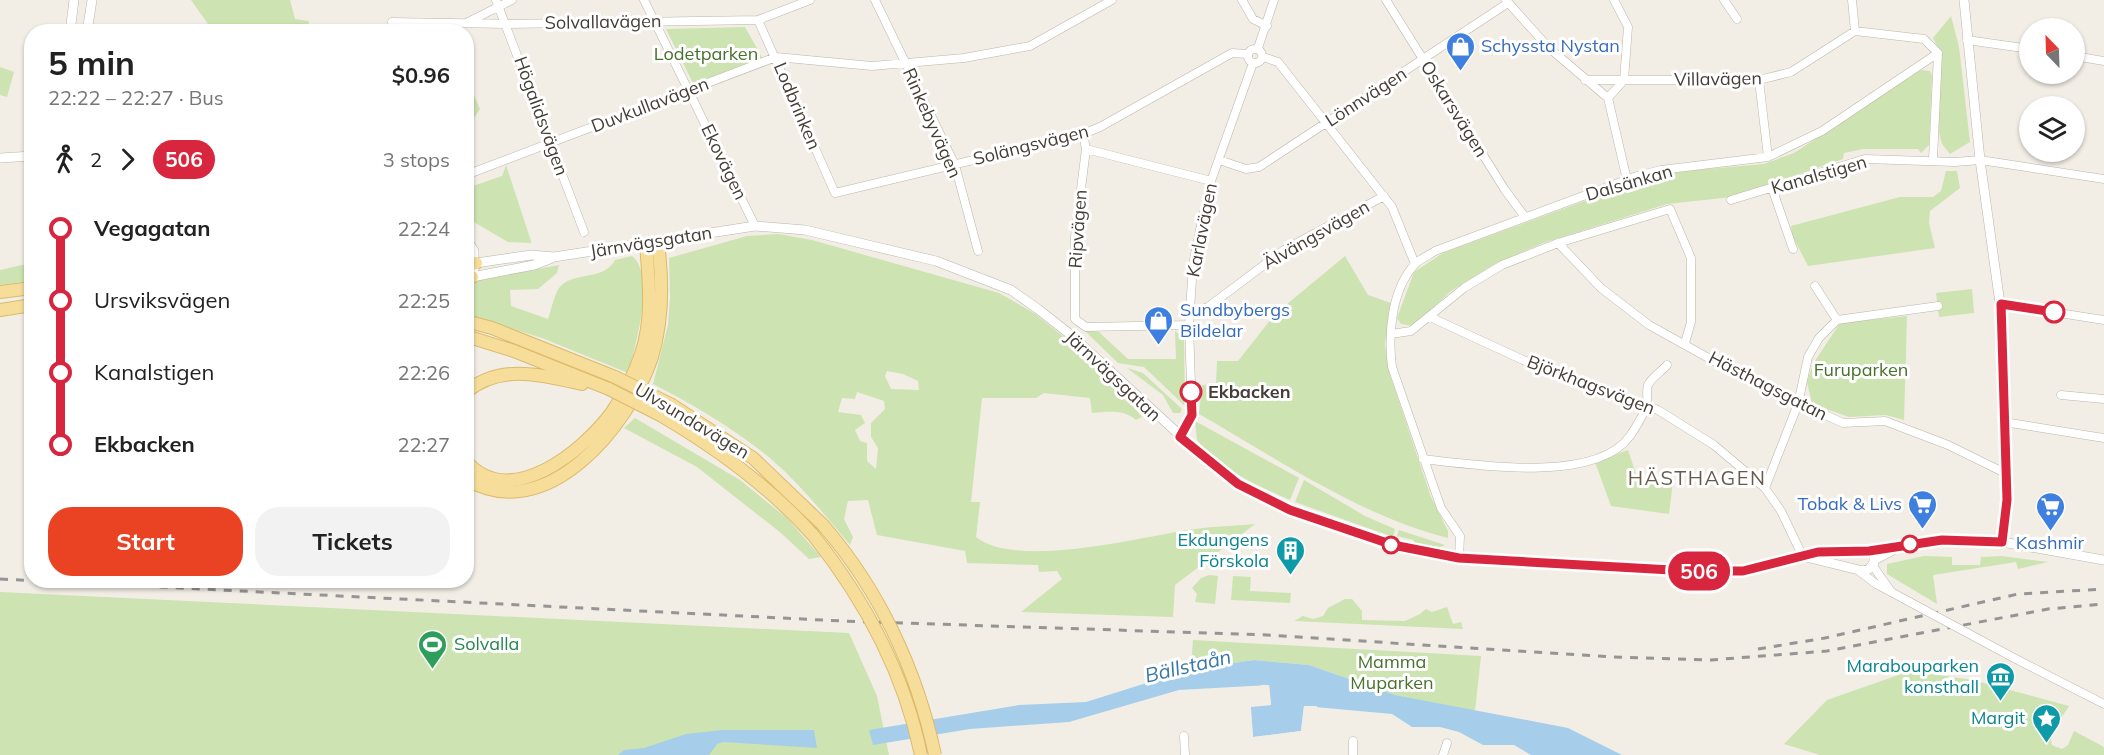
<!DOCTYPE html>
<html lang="en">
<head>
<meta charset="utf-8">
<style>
  body { margin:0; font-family:Mulish,sans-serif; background:#f2f2f2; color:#222; height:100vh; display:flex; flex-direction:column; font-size:22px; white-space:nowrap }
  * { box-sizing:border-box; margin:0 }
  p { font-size:20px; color:#767676 }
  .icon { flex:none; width:33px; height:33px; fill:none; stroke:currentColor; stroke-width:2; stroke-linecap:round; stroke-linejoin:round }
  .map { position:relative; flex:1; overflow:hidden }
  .sheet { position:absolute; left:24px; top:24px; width:450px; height:564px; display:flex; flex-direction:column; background:#fff; border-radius:24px; box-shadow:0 2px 4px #0004 }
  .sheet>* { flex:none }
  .badge { padding:0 12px; border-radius:20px; font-size:21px; line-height:39px }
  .needle { width:39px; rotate:337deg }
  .tools { position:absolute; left:2019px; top:18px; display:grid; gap:12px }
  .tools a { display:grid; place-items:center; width:66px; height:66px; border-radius:50%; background:#fff; box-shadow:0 2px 4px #0004; font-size:30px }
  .map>.badge { position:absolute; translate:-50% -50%; box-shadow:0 0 0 3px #fff }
  .legs { display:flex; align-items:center; gap:9px; height:66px; padding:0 24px; font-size:20px }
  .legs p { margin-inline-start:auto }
  .summary { display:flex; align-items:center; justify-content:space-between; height:102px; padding:0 24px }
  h1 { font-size:33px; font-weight:700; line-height:45px }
  .button { display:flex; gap:12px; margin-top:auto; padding:12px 24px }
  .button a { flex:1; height:69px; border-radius:24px; background:#ea4324; color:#fff; font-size:24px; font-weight:700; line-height:69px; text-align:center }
  .button a+a { background:#f2f2f2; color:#222 }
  ul { padding:0 24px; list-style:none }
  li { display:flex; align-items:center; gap:21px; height:72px; font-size:22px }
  li i { display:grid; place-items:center; width:9px; height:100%; margin:0 8px; background:currentColor }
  li i::after { content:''; width:15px; height:15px; margin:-8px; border:4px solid; border-radius:50%; background:#fff }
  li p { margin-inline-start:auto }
  li:first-child i { background:linear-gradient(#0000 50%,currentColor 0) }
  li:last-child i { background:linear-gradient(currentColor 50%,#0000 0) }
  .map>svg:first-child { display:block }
  .green { fill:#cde3b1; fill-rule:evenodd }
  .water { fill:#a6ceeb }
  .pier { fill:#f2eee6 }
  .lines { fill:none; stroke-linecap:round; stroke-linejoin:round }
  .minor-casing { stroke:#bcb6a9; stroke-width:9 }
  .tertiary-casing { stroke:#bcb6a9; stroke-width:10 }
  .primary-casing { stroke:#dbba6b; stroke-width:14 }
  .minor { stroke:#fff; stroke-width:8 }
  .tertiary { stroke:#fff; stroke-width:9 }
  .primary { stroke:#f7dd9a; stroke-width:12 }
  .rail { stroke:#959595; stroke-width:3; stroke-dasharray:8 8; stroke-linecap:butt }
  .minor-bridge-casing { stroke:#bcb6a9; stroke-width:9; stroke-linecap:butt }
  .primary-bridge-casing { stroke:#dbba6b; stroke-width:14; stroke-linecap:butt }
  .minor-bridge { stroke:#fff; stroke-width:8 }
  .primary-bridge { stroke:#f7dd9a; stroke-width:12 }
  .line-1-casing { stroke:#fff; stroke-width:14 }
  .line-1 { stroke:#d7263d; stroke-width:9 }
  .stop-1-dot { fill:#fff; stroke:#d7263d; stroke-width:3 }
  .labels { text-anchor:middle; stroke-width:6; stroke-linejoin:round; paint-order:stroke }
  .street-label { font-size:18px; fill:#443e36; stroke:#fff }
  .shop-label { font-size:18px; fill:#366cbe; stroke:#fff; text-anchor:start }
  .park-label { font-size:18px; fill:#47712d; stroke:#fff }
  .stop-label { font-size:18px; font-weight:bold; fill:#443e36; stroke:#fff; text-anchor:start }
  .culture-label { font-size:18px; fill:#0d838f; stroke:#fff; text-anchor:end }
  .leisure-label { font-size:18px; fill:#27864d; stroke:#fff; text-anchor:start }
  .neighbourhood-label { font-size:20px; letter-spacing:1.5px; fill:#665c4e; stroke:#fff }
  .water-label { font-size:20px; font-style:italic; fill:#3778a8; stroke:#fff }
</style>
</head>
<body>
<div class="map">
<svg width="2104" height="755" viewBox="0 0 2104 755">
  <rect width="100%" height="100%" fill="#f2eee6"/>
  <path class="green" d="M191,0h99l5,19 14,2 -2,10h-94z
    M1951,16l8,31 11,95 -20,12 -8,-10 -4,-16 4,-73 -9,-17z
    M745,27l18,32 -69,26 -28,-56z
    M0,67l14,5 -7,25 -7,-2z
    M1921,70l9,1 2,5 -3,69 -8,8 -3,-4h-55l-19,4 -1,6 -111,38 -65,7 -124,39 -50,22 -42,26 -38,35 -12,-2 -4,-6 17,-46 29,-19 218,-80 103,-9 30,-11z
    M466,77l14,32 -6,9 -7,2z
    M506,165l25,76v2l-23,-1 -41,-24v-30l35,-12z
    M1946,171h11l3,17 -30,23 -1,12 6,25 -127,18 -16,-31 -1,-9 109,-29h33l8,-6z
    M778,234l34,6 187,53 35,20 50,40 20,19 38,45 -6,3c-13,-11 -29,-8 -44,-7l-2,-15 -46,-5 -8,5h-54l-11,104h9l-4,35c41,33 168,-1 219,-8 20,-3 40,-3 60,-5l-80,61 -2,32 -152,-5 41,-33 -5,-8 -18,1 -1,-7 -71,-2 -2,-12 -88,-16 -9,-35 -20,1 -4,18 9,18 -3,8c-25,-30 -50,-61 -79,-86 -35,-29 -77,-54 -118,-75l15,-59 2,-28 -1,-39 78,-22zM887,371l16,3 15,7 1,9 -28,-1 -6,-13zM857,392l27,9 1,8 -14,14v14l7,11 -2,21 -9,-8v-18l-7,-2 -5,-11 10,-7 -4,-8 -23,-3 4,-14 13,1z
    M632,256c24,19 3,92 -4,117l-86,-35 -75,-23v-33l92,-17 -2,8 -19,16 -28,1 1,16 37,13c3,-8 6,-24 11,-31 15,-18 44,-6 56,-28z
    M1345,256l23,39 23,8 -6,42 5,30 41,122 17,34v7c-90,-23 -169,-78 -249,-124l3,-29 14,-1 1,-23h21l37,-47z
    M31,263v18l-31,4v-15z
    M1972,289l2,24 -35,4 -3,-24z
    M1907,316l-3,104 -18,-5 -37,2 -37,-13 -5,-22 6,-18 27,-41z
    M1084,330l15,2 29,27h48l-1,-28 9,7 1,68 -41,-39 -26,-4z
    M1127,368l16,5 39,36 -2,4h-7l-10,-18z
    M635,418l105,62 48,39 33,38 -12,2 -28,-26 -84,-66 -73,-39z
    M1195,421l104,57 -9,22c-34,-15 -69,-30 -93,-60z
    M1628,450l9,27 36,5 -4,32 -58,-8 -16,-44z
    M1304,480l61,36 30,13 -2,8 -98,-35z
    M1399,530l46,15 -5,2 -26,-3v-4l-17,-4z
    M1924,556l28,1v8h28l1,-8 21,-1 46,6 -30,7 -2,-7 -83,13 4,29 -50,-30v-10z
    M1209,575l9,1 -3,28 -20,-2 2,-8 -5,-6 9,-10z
    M1233,576l18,1 -1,14 41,2 -1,10 -59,-3z
    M0,592l849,41 28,63 12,59h-889z
    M1345,599h7l10,12v9l43,1 15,-7 6,-5 6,3 15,-5 6,17 8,-2 2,7 -169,-8 9,-5 10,3 10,-3 5,-8z
    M1193,640l288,16 -6,55 -80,-16 -86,-30 -55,-5 -63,9z
    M1910,671l63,9 96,26c-7,12 -21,25 -17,39l10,4 6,-4 6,-14 30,16v8h-284l-36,-11 43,-44z"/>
  <path class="water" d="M1254,660l55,5 86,30 173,33 54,27h-91l-17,-10h-31l-24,-13 -19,-5h-28l-20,-13 -88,-8 -3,25 -48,6 -3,-31 21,-1 -2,-20 -90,5 -110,32 -99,7 -97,16 -4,-15 150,-25 67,-3 105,-33z
    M723,730h91l3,18 -94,-6 -6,2 -8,11h-91l6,-5 20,-2 42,-14z"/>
  <path class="pier" d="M1261,685h8l2,20 -20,2 2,30 48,-6 3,-25h13v3h-10l-4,25 -53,5 -2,-34 20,-3 -1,-14h-6z"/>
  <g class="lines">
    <defs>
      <path id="minor" d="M496,0l88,232
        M644,0l111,226
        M875,0l80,165 23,86
        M1242,0l11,19 14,7
        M1386,0l119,190 20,27
        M1506,0l42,47 60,51 19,82
        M1724,0l13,19
        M1852,0l3,31
        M758,20l77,173 248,-59 17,-7 132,-74 15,1
        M392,22l116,2 250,-4 52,-20
        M468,22l44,-22
        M1967,40l63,9
        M1258,48l16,-48
        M1248 56a7 7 0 1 1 14 0a7 7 0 1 1-14 0Z
        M2074,56l30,5
        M1263,57l15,5 114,145 23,57
        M1585,80h174l32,-8 64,-41 69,8 14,14 -5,106
        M1759,80l9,77
        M1608,98l16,-18 4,-53 -14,-27
        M1083,134l3,15 -11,88v82l11,8 103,-2
        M1086,149l125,32
        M1219,160l27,9 13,-2 249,-164
        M466,175l310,-118 96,9 92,-8 66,-12 82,-46
        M1772,188l21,61
        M1731,200l134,-41 90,3 25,-2 124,19
        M1558,243l43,45 48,37 101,56 93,42 42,-2 63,24 57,28
        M1815,286l22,34
        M2001,304l103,16
        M1189,314l19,-7 76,-57 100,-54
        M1430,317l93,43 135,50 56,35 51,43 16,23 22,46
        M1391,334l20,-3 53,-43 38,-23 56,-22 112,-34 21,49v64l-6,21
        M2061,395l43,4
        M2004,422l100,16
        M1180,437l12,-22 -3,-90 4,-60 8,-40 10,-44 42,-118
        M1423,459c50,6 173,25 207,-23 6,-9 15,-23 17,-33 1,-5 -1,-13 1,-18 3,-7 14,-14 19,-20
        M1765,488l33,-84 10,-47 11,-19 18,-18 101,-14
        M1459,558l1,-22 -19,-28 -49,-141c-4,-32 -1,-77 23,-103 5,-5 14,-9 20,-13l202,-75 24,-6 107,-13 54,-26 116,-78
        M1873,566l17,24
        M1859,571l17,13 17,9
        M2014,658l90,46
        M1184,736l1,19
        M1353,741v14
        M1443,755l4,-12"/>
      <path id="tertiary" d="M1964,0l16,160 23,165 4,175 -5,42
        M70,32l4,-32
        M87,32l5,-32
        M0,158l32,-2
        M466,238l8,13v18
        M476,263l55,-8 23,2 201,-31 50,4 131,31 75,29 27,19 33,26 138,127 29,22 53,26 102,35 66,13 230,13h54l75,-19 51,-1 73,-11 60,2 102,18
        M472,277l62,-12 18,-7
        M1806,557l57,14 6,-2 5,-6v-7l-5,-5
        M1874,560l25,-13"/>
      <path id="primary" d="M466,265l10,-2
        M466,277h6
        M0,292l32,-4
        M0,310l32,-5
        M466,321l26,7 123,49
        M466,336l48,15 95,38
        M466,392c35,-29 76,-17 116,-8
        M672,405l81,53 70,67
        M662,416c56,33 107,70 151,119
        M466,461c44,51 118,-11 146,-49 12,-18 22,-37 29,-58 12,-34 8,-74 5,-109
        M466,479c80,49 164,-54 186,-122 11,-37 11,-76 6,-114"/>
    </defs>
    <use href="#minor" class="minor-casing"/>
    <use href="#tertiary" class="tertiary-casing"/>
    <use href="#primary" class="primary-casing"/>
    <use href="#minor" class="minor"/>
    <use href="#tertiary" class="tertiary"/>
    <use href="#primary" class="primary"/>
    <path class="rail" d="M0,579l842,42 425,14 345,22 99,3 116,-9 221,-42 56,-5
      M1758,649l67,-11 193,-44 86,-5"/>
    <defs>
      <path id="minor-bridge" d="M1893,593l121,65"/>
      <path id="primary-bridge" d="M615,377l57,28
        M609,389l53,27
        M823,525c57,66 94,146 112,230
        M813,535c52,65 91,138 108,220"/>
    </defs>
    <use href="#minor-bridge" class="minor-bridge-casing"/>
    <use href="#primary-bridge" class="primary-bridge-casing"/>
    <use href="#minor-bridge" class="minor-bridge"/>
    <use href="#primary-bridge" class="primary-bridge"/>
  </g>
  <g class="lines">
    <defs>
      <path id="line-1" d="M1191,392l1,23 -12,22 58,47 52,26 103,35 66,13 230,13h54l75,-19 51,-1 73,-11 60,2 5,-42 -6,-196 53,8"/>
    </defs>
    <use href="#line-1" class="line-1-casing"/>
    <use href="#line-1" class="line-1"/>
  </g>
  <defs>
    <symbol id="shop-pin" viewBox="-11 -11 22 30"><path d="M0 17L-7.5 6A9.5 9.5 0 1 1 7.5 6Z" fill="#3f7fe0" stroke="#fff"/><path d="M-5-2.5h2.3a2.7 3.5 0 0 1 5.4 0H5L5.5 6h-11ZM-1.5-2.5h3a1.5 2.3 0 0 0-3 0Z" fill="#fff"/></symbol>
    <symbol id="supermarket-pin" viewBox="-11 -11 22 30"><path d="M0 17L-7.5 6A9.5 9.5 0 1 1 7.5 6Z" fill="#3f7fe0" stroke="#fff"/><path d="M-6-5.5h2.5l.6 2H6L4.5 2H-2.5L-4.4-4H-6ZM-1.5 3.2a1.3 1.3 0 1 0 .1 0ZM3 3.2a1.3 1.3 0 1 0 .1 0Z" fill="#fff"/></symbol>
    <symbol id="building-pin" viewBox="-11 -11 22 30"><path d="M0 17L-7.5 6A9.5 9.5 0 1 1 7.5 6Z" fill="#0f9aa8" stroke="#fff"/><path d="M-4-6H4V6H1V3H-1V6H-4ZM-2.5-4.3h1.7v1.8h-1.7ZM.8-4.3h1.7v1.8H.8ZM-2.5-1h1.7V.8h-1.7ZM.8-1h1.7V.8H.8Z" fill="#fff"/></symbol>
    <symbol id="stadium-pin" viewBox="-11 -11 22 30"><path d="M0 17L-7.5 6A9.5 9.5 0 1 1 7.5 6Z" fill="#2e9e5b" stroke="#fff"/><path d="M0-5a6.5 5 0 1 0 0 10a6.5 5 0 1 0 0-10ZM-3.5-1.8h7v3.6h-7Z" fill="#fff"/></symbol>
    <symbol id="museum-pin" viewBox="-11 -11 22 30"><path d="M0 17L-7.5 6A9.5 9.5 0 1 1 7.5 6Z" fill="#0f9aa8" stroke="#fff"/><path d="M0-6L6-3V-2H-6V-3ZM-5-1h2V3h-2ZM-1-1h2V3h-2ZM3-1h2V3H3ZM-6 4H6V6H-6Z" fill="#fff"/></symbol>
    <symbol id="sight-pin" viewBox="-11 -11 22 30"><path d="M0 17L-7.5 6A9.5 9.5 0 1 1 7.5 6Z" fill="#0f9aa8" stroke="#fff"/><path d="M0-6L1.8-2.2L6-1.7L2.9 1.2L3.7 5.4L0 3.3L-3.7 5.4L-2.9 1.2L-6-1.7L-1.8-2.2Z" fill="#fff"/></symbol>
  </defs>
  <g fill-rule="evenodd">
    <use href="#shop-pin" x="1444" y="30" width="33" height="45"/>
    <use href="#shop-pin" x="1142" y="304" width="33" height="45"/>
    <use href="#supermarket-pin" x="1906" y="488" width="33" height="45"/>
    <use href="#supermarket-pin" x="2034" y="490" width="33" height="45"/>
    <use href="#building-pin" x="1274" y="534" width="33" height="45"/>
    <use href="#stadium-pin" x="416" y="628" width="33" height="45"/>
    <use href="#museum-pin" x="1984" y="660" width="33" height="45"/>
    <use href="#sight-pin" x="2030" y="702" width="33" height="45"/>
  </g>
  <g class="stop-1-dot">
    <circle cx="2054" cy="312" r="10"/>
    <circle cx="1191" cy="392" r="10"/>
    <circle cx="1910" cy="544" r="8"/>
    <circle cx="1391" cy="545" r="8"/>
  </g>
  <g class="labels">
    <g class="street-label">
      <text transform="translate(603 22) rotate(-1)" y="6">Solvallavägen</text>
      <text transform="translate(1718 79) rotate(-1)" y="6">Villavägen</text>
      <text transform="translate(1366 97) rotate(-33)" y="6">Lönnvägen</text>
      <text transform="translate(650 105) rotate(-21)" y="6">Duvkullavägen</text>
      <text transform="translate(797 106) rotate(67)" y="6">Lodbrinken</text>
      <text transform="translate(1454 109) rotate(58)" y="6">Oskarsvägen</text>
      <text transform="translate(541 116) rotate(70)" y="6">Högalidsvägen</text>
      <text transform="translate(932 123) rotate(66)" y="6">Rinkebyvägen</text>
      <text transform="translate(1031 145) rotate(-14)" y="6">Solängsvägen</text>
      <text transform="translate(724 162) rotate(64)" y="6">Ekovägen</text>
      <text transform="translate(1819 175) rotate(-16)" y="6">Kanalstigen</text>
      <text transform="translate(1629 183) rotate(-16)" y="6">Dalsänkan</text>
      <text transform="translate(1078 229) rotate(-86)" y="6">Ripvägen</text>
      <text transform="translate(1202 230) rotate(-79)" y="6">Karlavägen</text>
      <text transform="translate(1316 235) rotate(-30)" y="6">Älvängsvägen</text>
      <text transform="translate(651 242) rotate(-9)" y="6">Järnvägsgatan</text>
      <text transform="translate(1113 376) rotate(43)" y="6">Järnvägsgatan</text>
      <text transform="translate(1591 385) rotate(21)" y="6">Björkhagsvägen</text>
      <text transform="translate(1768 386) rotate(27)" y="6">Hästhagsgatan</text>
      <text transform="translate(692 421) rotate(31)" y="6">Ulvsundavägen</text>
    </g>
    <g class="shop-label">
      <text x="1481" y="52">Schyssta Nystan</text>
      <text x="1180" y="316">Sundbybergs<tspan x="1180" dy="21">Bildelar</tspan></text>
      <text x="1902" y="510" text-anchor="end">Tobak &amp; Livs</text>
      <text x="2050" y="549" text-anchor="middle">Kashmir</text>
    </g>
    <g class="park-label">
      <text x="706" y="60">Lodetparken</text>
      <text x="1861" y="376">Furuparken</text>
      <text x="1392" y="668">Mamma<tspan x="1392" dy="21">Muparken</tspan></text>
    </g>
    <g class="stop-label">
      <text x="1208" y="398">Ekbacken</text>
    </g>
    <g class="culture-label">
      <text x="1269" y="546">Ekdungens<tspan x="1269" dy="21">Förskola</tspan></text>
      <text x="1979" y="672">Marabouparken<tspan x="1979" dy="21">konsthall</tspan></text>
      <text x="2025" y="724">Margit</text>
    </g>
    <g class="leisure-label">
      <text x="454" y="650">Solvalla</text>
    </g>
    <g class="neighbourhood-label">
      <text x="1697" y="485">HÄSTHAGEN</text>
    </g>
    <g class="water-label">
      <text transform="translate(1188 666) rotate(-13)" y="7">Bällstaån</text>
    </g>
  </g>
</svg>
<div class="tools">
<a><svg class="needle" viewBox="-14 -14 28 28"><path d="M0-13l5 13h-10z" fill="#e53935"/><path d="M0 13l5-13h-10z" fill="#767676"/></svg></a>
<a><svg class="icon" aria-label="layers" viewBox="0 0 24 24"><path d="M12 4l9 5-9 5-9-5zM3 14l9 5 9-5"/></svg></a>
</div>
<b class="badge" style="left:1699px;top:571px;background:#d7263d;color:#fff">506</b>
<section class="sheet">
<div class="summary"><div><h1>5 min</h1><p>22:22 – 22:27 · Bus</p></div><b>$0.96</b></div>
<div class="legs"><svg class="icon" aria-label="walk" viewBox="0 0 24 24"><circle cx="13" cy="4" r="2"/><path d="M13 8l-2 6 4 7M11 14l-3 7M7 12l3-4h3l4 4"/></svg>2<svg class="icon" aria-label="forward" viewBox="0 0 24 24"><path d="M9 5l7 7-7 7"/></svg><b class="badge" style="background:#d7263d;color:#fff">506</b><p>3 stops</p></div>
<ul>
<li><i style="color:#d7263d"></i><b>Vegagatan</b><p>22:24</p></li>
<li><i style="color:#d7263d"></i><span>Ursviksvägen</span><p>22:25</p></li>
<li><i style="color:#d7263d"></i><span>Kanalstigen</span><p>22:26</p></li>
<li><i style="color:#d7263d"></i><b>Ekbacken</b><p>22:27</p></li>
</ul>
<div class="button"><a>Start</a><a>Tickets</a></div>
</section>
</div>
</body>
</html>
